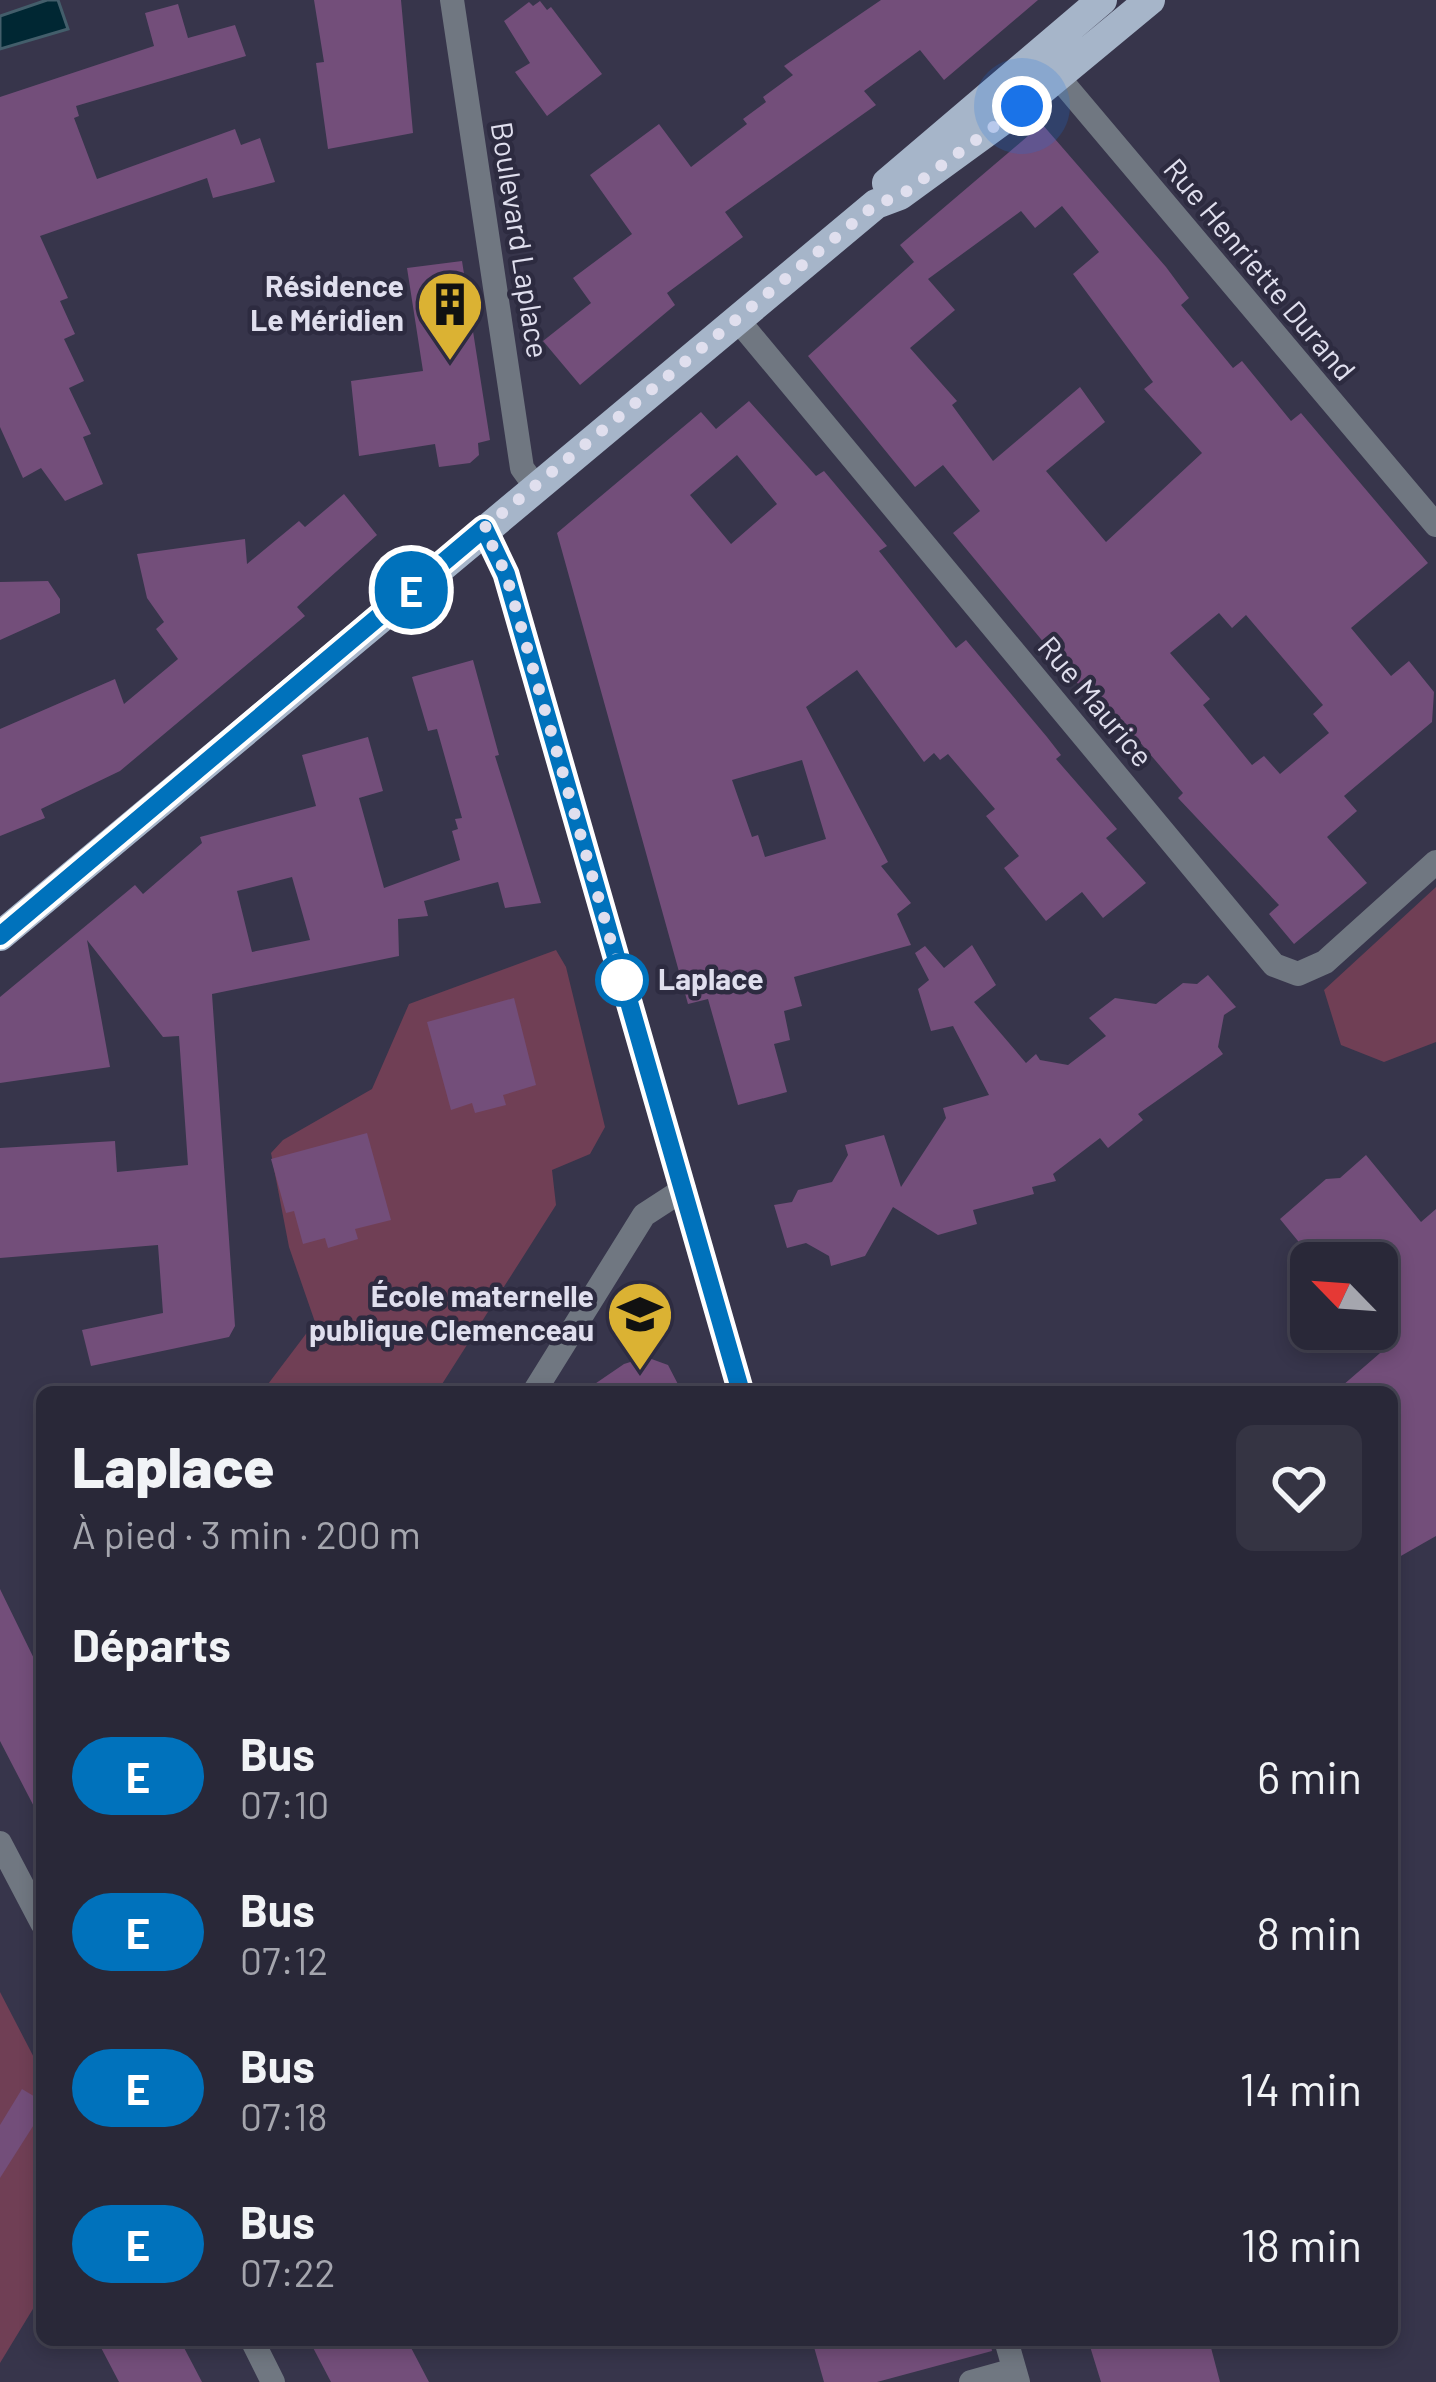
<!DOCTYPE html>
<html lang="fr">
<head>
<meta charset="utf-8">
<style>
  body { margin:0; font-family:Barlow,sans-serif; background:#353443; color:#f1f3f6; height:100vh; display:flex; flex-direction:column; font-size:45px; white-space:nowrap }
  * { box-sizing:border-box; margin:0 }
  p { font-size:39px; color:#a5a6ae }
  .icon { flex:none; width:66px; height:66px; fill:none; stroke:currentColor; stroke-width:2; stroke-linecap:round; stroke-linejoin:round }
  .map { position:relative; flex:1; overflow:hidden }
  .panel { position:absolute; left:36px; top:1386px; width:1362px; height:960px; display:flex; flex-direction:column; background:#292838; border-radius:18px; box-shadow:0 6px 18px #0003,0 0 0 3px #454453 }
  .panel>* { flex:none }
  .badge { padding:0 24px; border-radius:39px; font-size:42px; line-height:78px }
  .needle { width:78px; rotate:295deg }
  .controls { position:absolute; left:1290px; top:1242px; display:grid; gap:24px }
  .controls a { display:grid; place-items:center; width:108px; height:108px; border-radius:18px; background:#292838; box-shadow:0 6px 18px #0003,0 0 0 3px #454453; font-size:60px }
  .you { position:absolute; width:60px; height:60px; margin:-30px; border:9px solid #fff; border-radius:50%; background:#1a73e8; box-shadow:0 0 0 18px #1a73e833 }
  .map>.badge { position:absolute; translate:-50% -50%; box-shadow:0 0 0 6px #fff }
  h2 { padding:0 36px; font-size:45px; line-height:108px }
  .round { display:grid; place-items:center; flex:none; width:126px; height:126px; border-radius:18px; background:#353443 }
  .summary { display:flex; align-items:center; justify-content:space-between; height:204px; padding:0 36px }
  h1 { font-size:57px; font-weight:800; line-height:90px }
  ul { padding:0; list-style:none }
  li { display:flex; align-items:center; gap:36px; height:156px; padding:0 36px }
  li div { flex:1 }
  li b { display:block; font-size:45px }
  li em { font-style:normal }
  li .badge { min-width:132px; font-weight:700; text-align:center }
  .map>svg:first-child { display:block }
  .green { fill:#703f55 }
  .water { fill:#002733; stroke:#435e6b; stroke-width:3 }
  .building { fill:#734e7a; fill-rule:evenodd }
  .lines { fill:none; stroke-linecap:round; stroke-linejoin:round }
  .street { stroke:#707781; stroke-width:24 }
  .primary { stroke:#a6b5c9; stroke-width:30 }
  .line-casing { stroke:#fff; stroke-width:27 }
  .line { stroke:#0072bc; stroke-width:18 }
  .walk { stroke:#e0dfee; stroke-width:12; stroke-dasharray:0 21.6 }
  .stop-dot { fill:#fff; stroke:#0072bc; stroke-width:6 }
  .labels { text-anchor:middle; stroke-width:9; stroke-linejoin:round; paint-order:stroke }
  .street-label { font-size:30px; fill:#e0dfee; stroke:#2d2b40 }
  .poi-label { font-size:30px; font-weight:bold; fill:#e0dfee; stroke:#2d2b40; text-anchor:end }
  .stop-label { font-size:30px; font-weight:bold; fill:#e0dfee; stroke:#2d2b40; text-anchor:start }
</style>
</head>
<body>
<div class="map">
<svg width="1436" height="2382" viewBox="0 0 1436 2382">
  <rect width="100%" height="100%" fill="#37354b"/>
  <path class="green" d="M1436,887v155l-52,20 -43,-17 -17,-55z
    M556,950l10,17 39,160 -15,27 -38,16 4,35 -119,187h-175l53,-70 -26,-75 -18,-94 12,-13 89,-51 37,-85z
    M0,1992l42,81v221l-42,69z"/>
  <path class="water" d="M47,0h11l10,29 -68,20v-33z"/>
  <path class="building" d="M314,0h87l12,133 -85,16 -12,-86 8,-1z
    M881,0h157l-94,80 -24,-30 -56,41 12,14 -151,107 18,25 -76,56 8,12 -95,80 -37,-44 48,-38 -18,-25 59,-44 -42,-59 69,-51 32,43 56,-43 -4,-5 23,-17 -3,-5 30,-22 -9,-9z
    M540,1l7,9 4,-3 51,67 -55,42 -32,-44 15,-9 -26,-42 25,-19 4,4z
    M178,4l10,34 47,-13 11,31 -170,50 3,10 -5,2 23,61 138,-50 6,16 19,-7 15,44 -62,16 -6,-20 -167,58 28,62 -8,3 15,33 -11,5 20,42 -15,7 22,46 -8,3 20,47 -38,17 -24,-33 -18,10 -23,-51v-330l154,-51 -9,-33z
    M1042,124l124,143 23,31 -8,7 52,63 9,-7 49,60 10,-8 127,150 -77,65 40,48 18,-15 25,31 -2,30 -88,74 13,15 -30,26 40,46 -73,61 -25,-30 10,-9 -101,-107 5,-5 -67,-79 -8,6 -155,-187 27,-22 -37,-46 -28,22 -107,-131 106,-94 5,6 -19,-23zM1062,206l37,46 -26,22 80,108 -9,7 58,64 -96,89 -60,-71 59,-49 -25,-35 -87,74 -41,-56 5,-4 -47,-53 45,-38 -27,-31 93,-68 14,17zM1219,613l13,15 14,-13 77,90 -10,9 16,19 -49,41 -16,-18 -12,9 -49,-60 7,-6 -40,-46z
    M462,261l28,179 -12,3 1,12 -9,8 -31,4 -4,-23 -76,12 -8,-75 72,-10 -16,-103z
    M749,401l67,75 8,-5 63,75 -8,5 77,97 10,-8 81,97 14,18 -5,4 61,70 -11,9 40,45 -43,35 -21,-26 -36,29 -42,-53 15,-12 -33,-40 9,-7 -47,-55 -8,6 -6,-7 -10,9 -67,-92 -51,37 82,155 -7,4 30,37 -14,11 14,31 -117,32 8,29 -18,5 6,29 -16,4 13,48 -49,13 -30,-106 -20,5 -131,-471 144,-121 15,17zM737,455l40,49 -46,40 -41,-49zM802,760l24,79 -61,18 -7,-22 -6,2 -20,-57z
    M344,494l33,41 -80,72 8,9 -185,155 -79,38 4,9 -45,18v-107l115,-50 9,25 54,-45 -22,-30 8,-7 -17,-24 -10,-44 108,-15 2,25 52,-43 6,6z
    M48,581l12,18v14l-60,27v-58z
    M473,660l26,95 -4,1 46,147 -36,5 -7,-26 -74,19 4,15 -30,3 1,37 -187,38 23,332 -6,11 -138,29 -9,-36 81,-17 -5,-68 -158,13v-110l115,-7 2,31 71,-7 -9,-129 -16,1 -76,-97 23,127 -110,16v-86l135,-112 8,9 59,-51 -2,-6 116,-31 -14,-51 66,-18 15,54 -24,7 25,90 76,-28 -8,-29 6,-2 -3,-10 7,-1 -25,-89 -9,2 -16,-54zM292,877l18,63 -58,12 -15,-61z
    M972,945l24,40 -22,17 52,61 10,-9 4,6 28,5 38,-29 -17,-18 26,-20 41,6 27,-21 14,1 11,-9 28,32 -12,8 -6,32 5,7 -85,60 5,6 -35,28 -8,-10 -47,36 3,7 -24,6 2,7 -61,16 4,14 -39,11 -45,-28 -28,49 -34,10 -2,-10 -23,-13 -19,5 -13,-43 18,-3 6,-12 34,-8 16,-27 -3,-10 39,-10 17,52 45,-69 -3,-10 46,-13 -36,-69 -22,5 -13,-42 11,-9 -14,-27 10,-7 19,22z
    M514,998l22,87 -33,10 3,10 -31,8 -3,-10 -21,7 -24,-88z
    M367,1133l24,87 -36,9 3,10 -30,9 -3,-10 -22,6 -9,-33 -8,2 -15,-54z
    M1366,1155l55,67 15,-13v327l-44,25v-169h-57l59,-51 -17,-21v-57h-61l-36,-44 46,-40 14,-1z
    M646,1357l22,8 14,27h-99l41,-28z
    M0,1589l42,86v147l-42,-81z
    M22,2089l20,12v11l-42,66v-53z
    M97,2340h83l22,42h-83z
    M309,2340h98l22,42h-98z
    M812,2340h178l2,11 -115,31h-53z
    M1088,2340h121l11,42h-119z"/>
  <g class="lines">
    <path class="street" d="M452,0l70,468 13,18
      M1047,64l389,461
      M737,319l537,646 24,9 27,-12 111,-100
      M484,528l21,46 236,818
      M534,1392l110,-177 40,-26
      M0,1843l42,80
      M252,2340l21,42
      M1006,2340l12,42
      M971,2382l43,-12"/>
    <path class="primary" d="M887,183l215,-183
      M0,936l876,-732 24,-9 122,-89 128,-106"/>
  </g>
  <g class="lines">
    <defs>
      <path id="line" d="M0,936l484,-408 22,46 235,818"/>
    </defs>
    <use href="#line" class="line-casing"/>
    <use href="#line" class="line"/>
    <path class="walk" d="M622,980l-116,-406 -22,-46 392,-324 24,-8 122,-90"/>
  </g>
  <defs>
    <symbol id="building-pin" viewBox="-11 -11 22 30"><path d="M0 17L-7.5 6A9.5 9.5 0 1 1 7.5 6Z" fill="#dbb233" stroke="#2d2b40"/><path d="M-4-6H4V6H1V3H-1V6H-4ZM-2.5-4.3h1.7v1.8h-1.7ZM.8-4.3h1.7v1.8H.8ZM-2.5-1h1.7V.8h-1.7ZM.8-1h1.7V.8H.8Z" fill="#111"/></symbol>
    <symbol id="school-pin" viewBox="-11 -11 22 30"><path d="M0 17L-7.5 6A9.5 9.5 0 1 1 7.5 6Z" fill="#dbb233" stroke="#2d2b40"/><path d="M0-5L7-2L0 1L-7-2ZM-4 1L0 2.5L4 1V4Q0 6-4 4Z" fill="#111"/></symbol>
  </defs>
  <g fill-rule="evenodd">
    <use href="#building-pin" x="412" y="266" width="76" height="104"/>
    <use href="#school-pin" x="602" y="1276" width="76" height="104"/>
  </g>
  <circle class="stop-dot" cx="622" cy="980" r="24"/>
  <g class="labels">
    <g class="street-label">
      <text transform="translate(519 240) rotate(81)" y="10">Boulevard Laplace</text>
      <text transform="translate(1259 270) rotate(50)" y="10">Rue Henriette Durand</text>
      <text transform="translate(1095 702) rotate(50)" y="10">Rue Maurice</text>
    </g>
    <g class="poi-label">
      <text x="404" y="297">Résidence<tspan x="404" dy="34">Le Méridien</tspan></text>
      <text x="594" y="1307">École maternelle<tspan x="594" dy="34">publique Clemenceau</tspan></text>
    </g>
    <g class="stop-label">
      <text x="658" y="990">Laplace</text>
    </g>
  </g>
</svg>
<div class="controls">
<a><svg class="needle" viewBox="-14 -14 28 28"><path d="M0-13l5 13h-10z" fill="#e53935"/><path d="M0 13l5-13h-10z" fill="#a5a6ae"/></svg></a>
</div>
<div class="you" style="left:1022px;top:106px"></div>
<b class="badge" style="left:411px;top:590px;background:#0072bc;color:#fff">E</b>
<section class="panel">
<div class="summary"><div><h1>Laplace</h1><p>À pied · 3 min · 200 m</p></div><a class="round"><svg class="icon" aria-label="heart" viewBox="0 0 24 24"><path d="M12 20l-8-8c-3-5 5-10 8-4 3-6 11-1 8 4z"/></svg></a></div>
<h2>Départs</h2>
<ul>
<li><span class="badge" style="background:#0072bc;color:#fff">E</span><div><b>Bus</b><p>07:10</p></div><em>6 min</em></li>
<li><span class="badge" style="background:#0072bc;color:#fff">E</span><div><b>Bus</b><p>07:12</p></div><em>8 min</em></li>
<li><span class="badge" style="background:#0072bc;color:#fff">E</span><div><b>Bus</b><p>07:18</p></div><em>14 min</em></li>
<li><span class="badge" style="background:#0072bc;color:#fff">E</span><div><b>Bus</b><p>07:22</p></div><em>18 min</em></li>
</ul>
</section>
</div>
</body>
</html>
